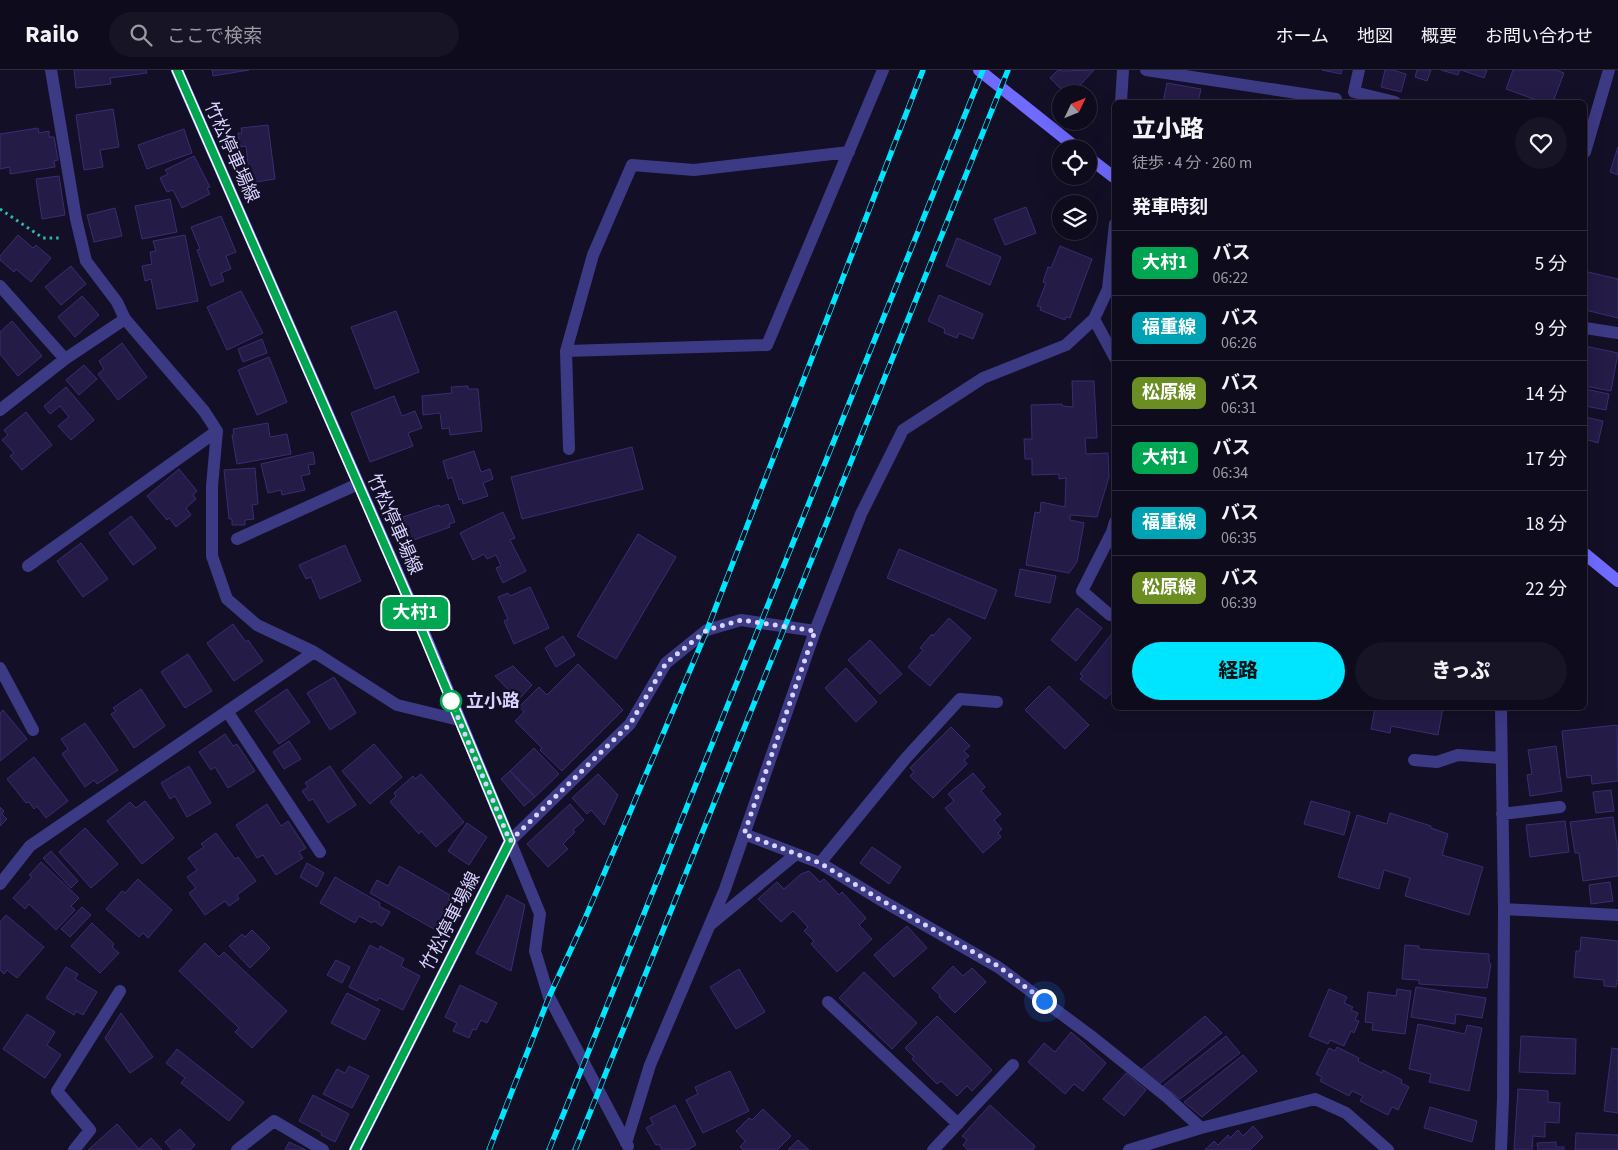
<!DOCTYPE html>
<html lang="ja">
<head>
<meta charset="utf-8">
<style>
  body { margin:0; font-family:"Source Sans 3","Noto Sans JP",sans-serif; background:#171425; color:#f1f3f6; height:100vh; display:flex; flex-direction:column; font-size:19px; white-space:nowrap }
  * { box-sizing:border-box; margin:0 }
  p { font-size:16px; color:#9b9ba3 }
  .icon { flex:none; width:28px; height:28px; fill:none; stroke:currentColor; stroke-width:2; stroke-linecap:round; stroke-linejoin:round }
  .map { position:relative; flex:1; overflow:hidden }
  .drawer { position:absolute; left:1112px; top:30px; width:475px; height:610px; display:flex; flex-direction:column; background:#0e0b1c; border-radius:8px; box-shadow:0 5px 20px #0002,0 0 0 1px #2e2b3b }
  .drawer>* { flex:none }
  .badge { padding:0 10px; border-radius:8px; font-size:18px; line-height:32px }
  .needle { width:32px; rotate:47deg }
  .buttons { position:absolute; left:1052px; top:15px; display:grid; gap:10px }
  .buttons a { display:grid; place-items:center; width:45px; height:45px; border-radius:50%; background:#0e0b1c; box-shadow:0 5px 20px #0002,0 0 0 1px #2e2b3b; font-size:25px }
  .you { position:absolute; width:25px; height:25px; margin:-12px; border:4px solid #fff; border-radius:50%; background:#1a73e8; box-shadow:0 0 0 8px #1a73e833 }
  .map>.badge { position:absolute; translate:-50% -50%; box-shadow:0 0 0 2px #fff }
  h2 { padding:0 20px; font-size:19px; line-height:45px }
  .round { display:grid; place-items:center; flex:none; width:52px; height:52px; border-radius:26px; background:#171425 }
  .head { display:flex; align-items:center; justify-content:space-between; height:85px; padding:0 20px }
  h1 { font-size:24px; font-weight:800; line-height:38px }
  .primary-button { display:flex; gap:10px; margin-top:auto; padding:10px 20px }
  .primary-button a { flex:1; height:58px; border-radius:30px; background:#00e5ff; color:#111; font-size:20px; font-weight:800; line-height:58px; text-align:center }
  .primary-button a+a { background:#171425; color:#f1f3f6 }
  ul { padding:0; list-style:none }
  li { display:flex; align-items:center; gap:15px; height:65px; padding:0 20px; border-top:1px solid #2e2b3b }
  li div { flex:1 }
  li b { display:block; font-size:19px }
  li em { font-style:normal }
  li .badge { min-width:55px; font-weight:700; text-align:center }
  header { display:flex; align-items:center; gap:30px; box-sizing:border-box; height:70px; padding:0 25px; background:#0e0b1c; border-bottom:1px solid #2e2b3b }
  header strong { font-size:24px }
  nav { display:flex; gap:28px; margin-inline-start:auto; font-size:18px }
  .search { width:350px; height:45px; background:#171425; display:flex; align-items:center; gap:12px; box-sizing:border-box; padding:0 18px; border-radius:28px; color:#9b9ba3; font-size:19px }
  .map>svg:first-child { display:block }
  .building { fill:#241b47; stroke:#3b2d73 }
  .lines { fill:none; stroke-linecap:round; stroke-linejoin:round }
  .path { stroke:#2fb8b0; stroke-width:3; stroke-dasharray:2.5 4; stroke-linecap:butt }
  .lane { stroke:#3d3a85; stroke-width:12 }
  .street { stroke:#3d3a85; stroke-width:12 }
  .secondary { stroke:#6f6bff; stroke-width:12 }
  .rail-casing { stroke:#00e5ff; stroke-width:5.5 }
  .rail { stroke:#130f26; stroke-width:4; stroke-dasharray:11; stroke-linecap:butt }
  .line-casing { stroke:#fff; stroke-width:11 }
  .line { stroke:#00a651; stroke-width:8 }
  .walk { stroke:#d9d4ff; stroke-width:5; stroke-dasharray:0 9 }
  .stop-dot { fill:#fff; stroke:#00a651; stroke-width:2.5 }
  .labels { text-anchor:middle; stroke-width:5; stroke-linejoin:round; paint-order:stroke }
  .street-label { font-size:18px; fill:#d9d4ff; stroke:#130f26 }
  .stop-label { font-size:18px; font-weight:bold; fill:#d9d4ff; stroke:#130f26; text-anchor:start }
</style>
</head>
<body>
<header>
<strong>Railo</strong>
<div class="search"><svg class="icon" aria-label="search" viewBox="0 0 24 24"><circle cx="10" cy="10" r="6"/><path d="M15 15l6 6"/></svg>ここで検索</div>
<nav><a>ホーム</a><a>地図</a><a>概要</a><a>お問い合わせ</a></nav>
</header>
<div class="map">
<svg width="1618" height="1080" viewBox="0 0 1618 1080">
  <rect width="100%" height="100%" fill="#130f26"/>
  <path class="building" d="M74,0h72l1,3 -37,5 1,6 -35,4z
    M212,0h37l-36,6z
    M1058,0l5,1 31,-1 -22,24h-6l-16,-16z
    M1322,0h20l-1,4z
    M1385,0h8l13,4 -5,18 -20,-5z
    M1417,0h14l-4,11 -12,-4z
    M1441,0h19l-2,5z
    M1461,0h26l-3,8z
    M1513,0h43l8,3 -11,29h-11l-36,-13z
    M1167,13l34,6 -3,13h-35z
    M1263,29l23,3h-23z
    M113,39l6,38 -19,3 3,17 -19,3 -8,-55z
    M268,55l7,54 -25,4 -4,-37 -6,1 -2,-14h4l-1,-5z
    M38,58l1,5 10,-2v6h5l4,23 -4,1 1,6 -45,7v-7l-10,2v-35z
    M184,59l8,24 -45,16 -9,-24z
    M1618,77v28l-8,-3z
    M194,86l16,31 -3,1 3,6 -28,14 -9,-18 -6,2 -7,-14 8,-4 -3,-4z
    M59,106l6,39 -23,4 -6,-40z
    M170,129l7,33 -35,7 -7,-33z
    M1026,137l10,26 -31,12 -11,-26z
    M115,138l7,28 -28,6 -7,-27z
    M221,146l15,36 -10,4 5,13 -10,4 3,8 -13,5 -14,-36 3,-1 -9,-22z
    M18,165l15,13 3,-3 15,13 -20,24 -15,-13 -2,3 -14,-12v-4z
    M185,165l13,66 -41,8 -6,-30 -6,2 -3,-15 10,-2 -2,-12 6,-1 -3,-10z
    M957,168l44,19 -11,28 -44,-19z
    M1060,176l32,13 -22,59 -4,-1 -1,3 -25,-10 1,-3 -4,-1 9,-23 -3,-1 5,-15 3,1z
    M71,196l15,18 -25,21 -16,-18z
    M1588,202l30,7v39l-33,-8v-27z
    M241,221l22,42 -36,17 -20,-43z
    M939,225l44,19 -10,25 -14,-6 -2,5 -13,-5 1,-4 -17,-8z
    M82,226l17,19 -24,22 -17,-20z
    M396,241l23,61 -44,17 -24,-62z
    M12,251l30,35 -24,20 -18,-22v-22z
    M262,269l5,14 -24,9 -5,-13z
    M122,273l25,34 -29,23 -20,-26 6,-5 -5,-8z
    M1585,276l33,7 -7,38 -26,-5z
    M269,287l18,45 -30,13 -19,-45z
    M84,295l13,14 -18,16 -13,-15z
    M1072,311h22l3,57h-12l1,16 22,-1 1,24 -12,40 -27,-2v5l14,3 -7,39 -8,11 -43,-8 9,-53 5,1 1,-11 24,5 1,-29 -7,1v-5l-27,1v-16h-7l-1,-20h8l-1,-34 31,-1v2l11,1z
    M468,316v3h10l4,42 -32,4 -1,-7 -7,1 -2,-16 -17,2 -1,-19 30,-3 -1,-6z
    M66,317l28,33 -23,20 -13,-14 11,-9 -9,-11 -10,8 -6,-8z
    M1585,319l24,5 -3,16 -21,-4z
    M394,326l8,20 13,-5 7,17 -14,5 5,13 -43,16 -19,-49z
    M26,342l26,33 -30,25 -12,-14 4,-3 -12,-13 6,-5 -4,-5z
    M1585,347l18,4 -5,22 -13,-4z
    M268,353l2,14 17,-3 4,20 -54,10 -5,-29 2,-1 -1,-5z
    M632,377l11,42 -121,30 -11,-42z
    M474,381l7,21 9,-3 3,10 -10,4 5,13 -25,8 -1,-5 -3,1 -7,-23 -4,2 -5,-18z
    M313,382l2,12 -7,1 2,9 -9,2 4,14 -23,5 -1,-5 -13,3 -7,-29z
    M255,398l3,36 -6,1 2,14 -9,1v5h-13v-6h-3l-5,-49z
    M179,399l18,22 -4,4 3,4 -10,9 5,7 -15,12 -7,-9 -2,2 -20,-24z
    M448,434l7,18 -6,2 1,3 -39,14 -8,-24 36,-12 1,2z
    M503,442l12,26 -5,2 16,31 -23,12 -7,-15 5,-2 -5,-11 -9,4 -3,-5 -11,6 -13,-27z
    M131,446l25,32 -23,17 -24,-32z
    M638,464l38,23 -60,102 -39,-23z
    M81,473l27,36 -25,18 -26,-36z
    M345,475l16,36 -41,18 -9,-22 -5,2 -7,-14z
    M899,479l98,41 -12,29 -98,-41z
    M1020,499l36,7 -6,27 -35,-7z
    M530,517l19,41 -35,16 -10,-23 4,-2 -10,-22 10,-4 2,3z
    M1077,538l25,20 -26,33 -25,-21z
    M949,548l22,20 -41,48 -22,-19 15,-17 -3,-2 12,-14 1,2z
    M233,554l13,18 2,-2 15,21 -29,20 -27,-38z
    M1113,562l2,1v55l-9,11 -26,-20 3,-3 -3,-2z
    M563,566l12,19 -19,12 -11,-19z
    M870,570l32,34 -22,20 -32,-34z
    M188,584l24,37 -27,17 -24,-36z
    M578,594l45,46 -61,61 -22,-21 2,-2 -27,-27 9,-9 -5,-5 20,-20 8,8z
    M513,596l19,19 -14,15 -23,-24z
    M846,598l31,34 -21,20 -31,-34z
    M334,607l22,36 -26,17 -23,-37z
    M1049,616l40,39 -24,24 -40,-39z
    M141,619l24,37 -31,22 -23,-34 5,-3 -3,-3z
    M287,619l23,33 -31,22 -24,-33z
    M1375,638h68l-5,27 -47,-9 -1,7 -19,-4z
    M1523,638h46l-46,1z
    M3,640l24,29 -27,22v-48z
    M85,653l33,47 -21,14 -3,-4 -9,7 -23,-33 6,-5 -7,-10z
    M1617,655l1,56 -26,3 -1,-9 -24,3 -5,-47z
    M951,657l19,19 -6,5 5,5 -5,4 3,4 -34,34 -23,-22 4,-4 -4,-4z
    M225,664l8,12 4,-2 18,27 -27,17 -13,-21 -4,3 -12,-18z
    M289,671l12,18 -17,10 -11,-17z
    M374,674l28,33 -32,27 -28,-33z
    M1556,676l6,45 -32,5 -3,-21 5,-1 -4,-24z
    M534,678l25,26 -24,23 -25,-26z
    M34,687l34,44 -22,17 -9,-12 -3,3 -5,-7 -3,1 -19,-24z
    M189,696l22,37 -24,14 -12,-21 -5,3 -9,-16z
    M330,696l26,39 -28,18 -15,-24 -4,2 -7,-10 6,-4 -3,-4z
    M510,701l25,26 -11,9 -23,-27z
    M973,703l12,14 -4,4 20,23 -7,6 8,9 -4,4 3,4 -18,16 -38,-45 9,-7 -6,-7z
    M421,704l43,48 -28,25 -15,-16 -2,3 -29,-32 6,-6 -2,-3 19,-17 2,3z
    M598,704l20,21 -14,30 -13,-15 -4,4 -15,-16z
    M1611,720l3,21 -18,2 -3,-21z
    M145,731l29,37 -32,26 -35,-43 23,-19 6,6z
    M1311,731l39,11 -6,23 -40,-11z
    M267,734l14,22 7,-5 18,27 -7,4 4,6 -27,17 -13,-20 -6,3 -21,-33z
    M570,734l14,16 -11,10 2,2 -12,12 5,5 -20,18 -21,-23z
    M0,737l4,4 -2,3 5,5 -7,7z
    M1390,743l41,13v2l17,6 -6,21 41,12 -14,48 -64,-19 5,-18 -26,-8 -5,19 -41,-12 19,-62 30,9z
    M1613,747l5,35v24l-35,5 -4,-28h-4l-5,-31z
    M1565,751l4,31 -39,5 -4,-32z
    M467,753l20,14 -18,28 -21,-14z
    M85,758l33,36 -27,24 -32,-36z
    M216,763l19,26 3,-2 18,24 -19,14 2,4 -10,7 -4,-5 -20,14 -16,-22 7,-5 -9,-11 10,-7 -9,-12 16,-11 -3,-3z
    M872,777l29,20 -12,17 -29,-21z
    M51,781l27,30 -7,7 -28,-30z
    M41,792l38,36 -8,8 4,4 -19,20 -27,-26 -4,5 -12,-11 19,-21 -3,-2z
    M307,793l17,10 -7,14 -17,-10z
    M399,796l51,29 -2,4 2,1 -16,29 -64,-36 7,-13 11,6z
    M809,801l11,11 4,-3 15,16 3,-3 24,26 -7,7 13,14 -35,33 -26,-28 3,-3 -10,-10 4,-4 -15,-16 -12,11 -23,-23 19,-17 7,7 17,-15z
    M335,807l45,26 -1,3 11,6 -8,14 -8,-5 -2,2 -13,-7 -4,7 -35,-20z
    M138,809l34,31 -24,28 -5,-5 -4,4 -33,-28 16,-18 3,2z
    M1610,812l3,19 -22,3 -2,-19z
    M507,825l18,10 -14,66 -35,-18z
    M82,837l9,8 -21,22 -9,-8z
    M6,845l38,32 -27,31 -10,-8 -3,4 -4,-4v-48z
    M92,853l22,21 -2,3 7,6 -19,20 -29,-27z
    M907,856l20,22 -33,29 -20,-22z
    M252,860l18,18 -20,20 -21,-22 13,-12 3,3z
    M1581,867l37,4v40l-1,-1 -1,7 -12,-1v-6l-30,-3 2,-26h4z
    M205,873l14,14 5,-5 63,59 -35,37 -17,-16 4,-4 -60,-57z
    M370,875l9,5 1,-4 24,13 -3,7 19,10 -17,34 -24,-12 -2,3 -28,-14z
    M1405,875l14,1v3l70,5v8l2,2 -4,24 -68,-4v-4l-17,-1z
    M336,890l14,7 -8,16 -15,-8z
    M953,896l10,10 9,-8 14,14 -31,31 -16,-16 1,-2 -8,-7z
    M66,897l12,7 -3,5 22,13 -14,23 -7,-4 -2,4 -28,-17z
    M739,899l26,43 -29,17 -26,-42z
    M864,902l53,51 -25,26 -53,-51z
    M460,915l37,18 -10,20 -6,-3 -5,10 -3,-1 -4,9 -16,-7 4,-8 -12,-6z
    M1416,917l70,11 -4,20 -26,-4 -1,10 -44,-7z
    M1329,919l18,8 -3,6 9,4 -2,3 7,3 -3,7 4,1 -5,12 -3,-2 -7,15 -14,-6 -2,4 -19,-8z
    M1397,919l14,2 -6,43 -33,-4 1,-7 -8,-1 3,-30 28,4z
    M347,923l33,17 -15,30 -34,-17z
    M121,943l32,44 -23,16 -25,-35z
    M27,944l28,18 -8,13 14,10 -16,23 -42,-29z
    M937,946l55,54 -20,21 -5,-5 -10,10 -16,-15 -4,3 -25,-25 2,-2 -9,-9z
    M1205,946l17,17 -63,51 -17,-15z
    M1418,954l47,10 2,-9 15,3 -13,63 -40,-9 2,-8 -22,-5z
    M1071,962l35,31 -23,28 -9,-7 -9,10 -37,-32 16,-19 11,9z
    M1226,966l14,17 -60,46 -17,-13z
    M1521,966l55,3 -1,35 -56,-2z
    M1337,977l22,11 -1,3 24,12 1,-3 19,10 -1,3 8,4 -11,23 -6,-3 -4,8 -28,-14 3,-5 -11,-5 -3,5 -29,-15 2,-4 -6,-3 13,-26 6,3z
    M1612,978l6,1v64l-14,-2z
    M177,979l67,53 -15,19 -48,-38 4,-5 -19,-15z
    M1243,985l14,16 -55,46 -18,-15z
    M349,996l20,10 -17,32 -29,-14 14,-25 8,4z
    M730,1001l19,40 -46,22 -17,-33 12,-6 -3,-7z
    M1126,1003l20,17 -22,26 -21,-17z
    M1518,1019l30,2v11l12,1 -1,20 -14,-1v15l-12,-1 -1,14h-18z
    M313,1025l36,19 -14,28 -14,-7 1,-2 -23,-12z
    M675,1035l21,40 -9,5h-25l-3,-6 -3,1 -10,-17 7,-4 -3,-6z
    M990,1035l45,41 -2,4h-65l-5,-5 4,-5 -5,-4z
    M1430,1037l47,14 -5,21 -48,-14z
    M763,1039l28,27 -14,14h-34l-3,-3 5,-6 -9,-10 13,-13 3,2z
    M117,1054l22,25 12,-11 11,12h-74z
    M1253,1056l10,11 -13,13h-45l9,-9 4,4 10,-10 2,3 8,-8 5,6z
    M180,1059l15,16 -5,5h-18l-7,-8z
    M1576,1063l42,2v15h-43z
    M798,1070l11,10h-21z
    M289,1072l17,8h-21z
    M1556,1072v5h8v3h-26l-1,-7z"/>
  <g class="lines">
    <path class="path" d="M0,139l43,29h17"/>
    <path class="lane" d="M237,469l121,-55"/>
    <path class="street" d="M51,0l25,149 10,42 31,41 8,17
      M1146,0l190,29
      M1359,0l-5,22 41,10
      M1121,32l2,-32
      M849,82l-155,18 -62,-5 -39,90 -27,96 201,-6 116,-275
      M1585,82l24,-82
      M0,216l65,73
      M1094,249l21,39
      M1585,258l33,5
      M566,281l3,98
      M0,340l65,-51 60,-40 79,92 13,20 -5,55v70l15,43 30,26 57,27
      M28,496l189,-135
      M1110,545l-28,-24 30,-59 3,-10
      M0,598l33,62
      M1501,638l3,201 -1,190 -2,51
      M227,641l93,141
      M1414,690l23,2 21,-7 43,3
      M1502,744l58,-7
      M744,764l76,29 86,-105 54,-59 37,3
      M820,793l61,37 117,67 93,69 76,61 34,31
      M0,814l30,-38 284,-194 83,53 62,15
      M1504,839l114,6
      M711,854l85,-70
      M828,932l130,122
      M626,1073l24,-78 75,-176 90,-258 46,-117 42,-84 80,-52 83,-33 28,-26 14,-30 7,-65
      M628,1076l-79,-149 -14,-46 5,-37 -30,-73 120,-117 36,-61 41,-33 34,-10 74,11
      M74,1080l16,-20 -33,-39 63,-100
      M237,1080l37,-29 49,29
      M933,1080l80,-85
      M1129,1080l72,-22 114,-29 31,14 42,37"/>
    <path class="secondary" d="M177,0l249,568 84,203 -155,309
      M979,0l99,79
      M1089,88l26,20
      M1585,484l33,27"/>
    <defs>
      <path id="rail" d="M489,1080l60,-153 35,-76 123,-291 216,-560
        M549,1080l434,-1080
        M575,1080l433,-1080"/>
    </defs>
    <use href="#rail" class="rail-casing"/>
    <use href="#rail" class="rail"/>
  </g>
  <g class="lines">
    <defs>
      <path id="line" d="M177,0l241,551 92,220 -155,309"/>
    </defs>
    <use href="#line" class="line-casing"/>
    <use href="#line" class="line"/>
    <path class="walk" d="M451,631l59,140 120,-117 36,-61 41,-33 34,-10 74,11 -71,203 76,29 61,37 117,66 46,35"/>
  </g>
  <circle class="stop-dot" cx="451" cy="631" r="10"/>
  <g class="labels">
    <g class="street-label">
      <text transform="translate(232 82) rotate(66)" y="6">竹松停車場線</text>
      <text transform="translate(395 454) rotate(66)" y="6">竹松停車場線</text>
      <text transform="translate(450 851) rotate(-63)" y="6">竹松停車場線</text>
    </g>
    <g class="stop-label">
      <text x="466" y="637">立小路</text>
    </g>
  </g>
</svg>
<div class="buttons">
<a><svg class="needle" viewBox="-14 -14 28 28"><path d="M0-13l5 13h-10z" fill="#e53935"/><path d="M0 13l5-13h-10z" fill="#9b9ba3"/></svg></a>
<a><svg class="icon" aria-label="locate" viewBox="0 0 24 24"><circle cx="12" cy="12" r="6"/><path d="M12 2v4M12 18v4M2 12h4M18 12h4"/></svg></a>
<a><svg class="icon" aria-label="layers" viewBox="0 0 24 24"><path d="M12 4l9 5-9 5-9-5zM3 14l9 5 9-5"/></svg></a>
</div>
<div class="you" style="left:1044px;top:931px"></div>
<b class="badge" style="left:415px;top:543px;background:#00a651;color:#fff">大村1</b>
<section class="drawer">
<div class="head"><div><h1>立小路</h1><p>徒歩 · 4 分 · 260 m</p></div><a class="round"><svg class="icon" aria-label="heart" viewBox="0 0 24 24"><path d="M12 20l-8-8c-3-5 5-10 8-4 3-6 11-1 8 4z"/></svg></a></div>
<h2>発車時刻</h2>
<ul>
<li><span class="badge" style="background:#00a651;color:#fff">大村1</span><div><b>バス</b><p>06:22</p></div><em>5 分</em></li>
<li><span class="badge" style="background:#00a3b4;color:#fff">福重線</span><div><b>バス</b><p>06:26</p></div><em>9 分</em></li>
<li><span class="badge" style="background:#6b8e23;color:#fff">松原線</span><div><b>バス</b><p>06:31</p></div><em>14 分</em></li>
<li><span class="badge" style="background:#00a651;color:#fff">大村1</span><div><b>バス</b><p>06:34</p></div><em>17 分</em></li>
<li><span class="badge" style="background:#00a3b4;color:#fff">福重線</span><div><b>バス</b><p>06:35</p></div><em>18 分</em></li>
<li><span class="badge" style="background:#6b8e23;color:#fff">松原線</span><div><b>バス</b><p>06:39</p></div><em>22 分</em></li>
</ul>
<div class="primary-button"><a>経路</a><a>きっぷ</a></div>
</section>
</div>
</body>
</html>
